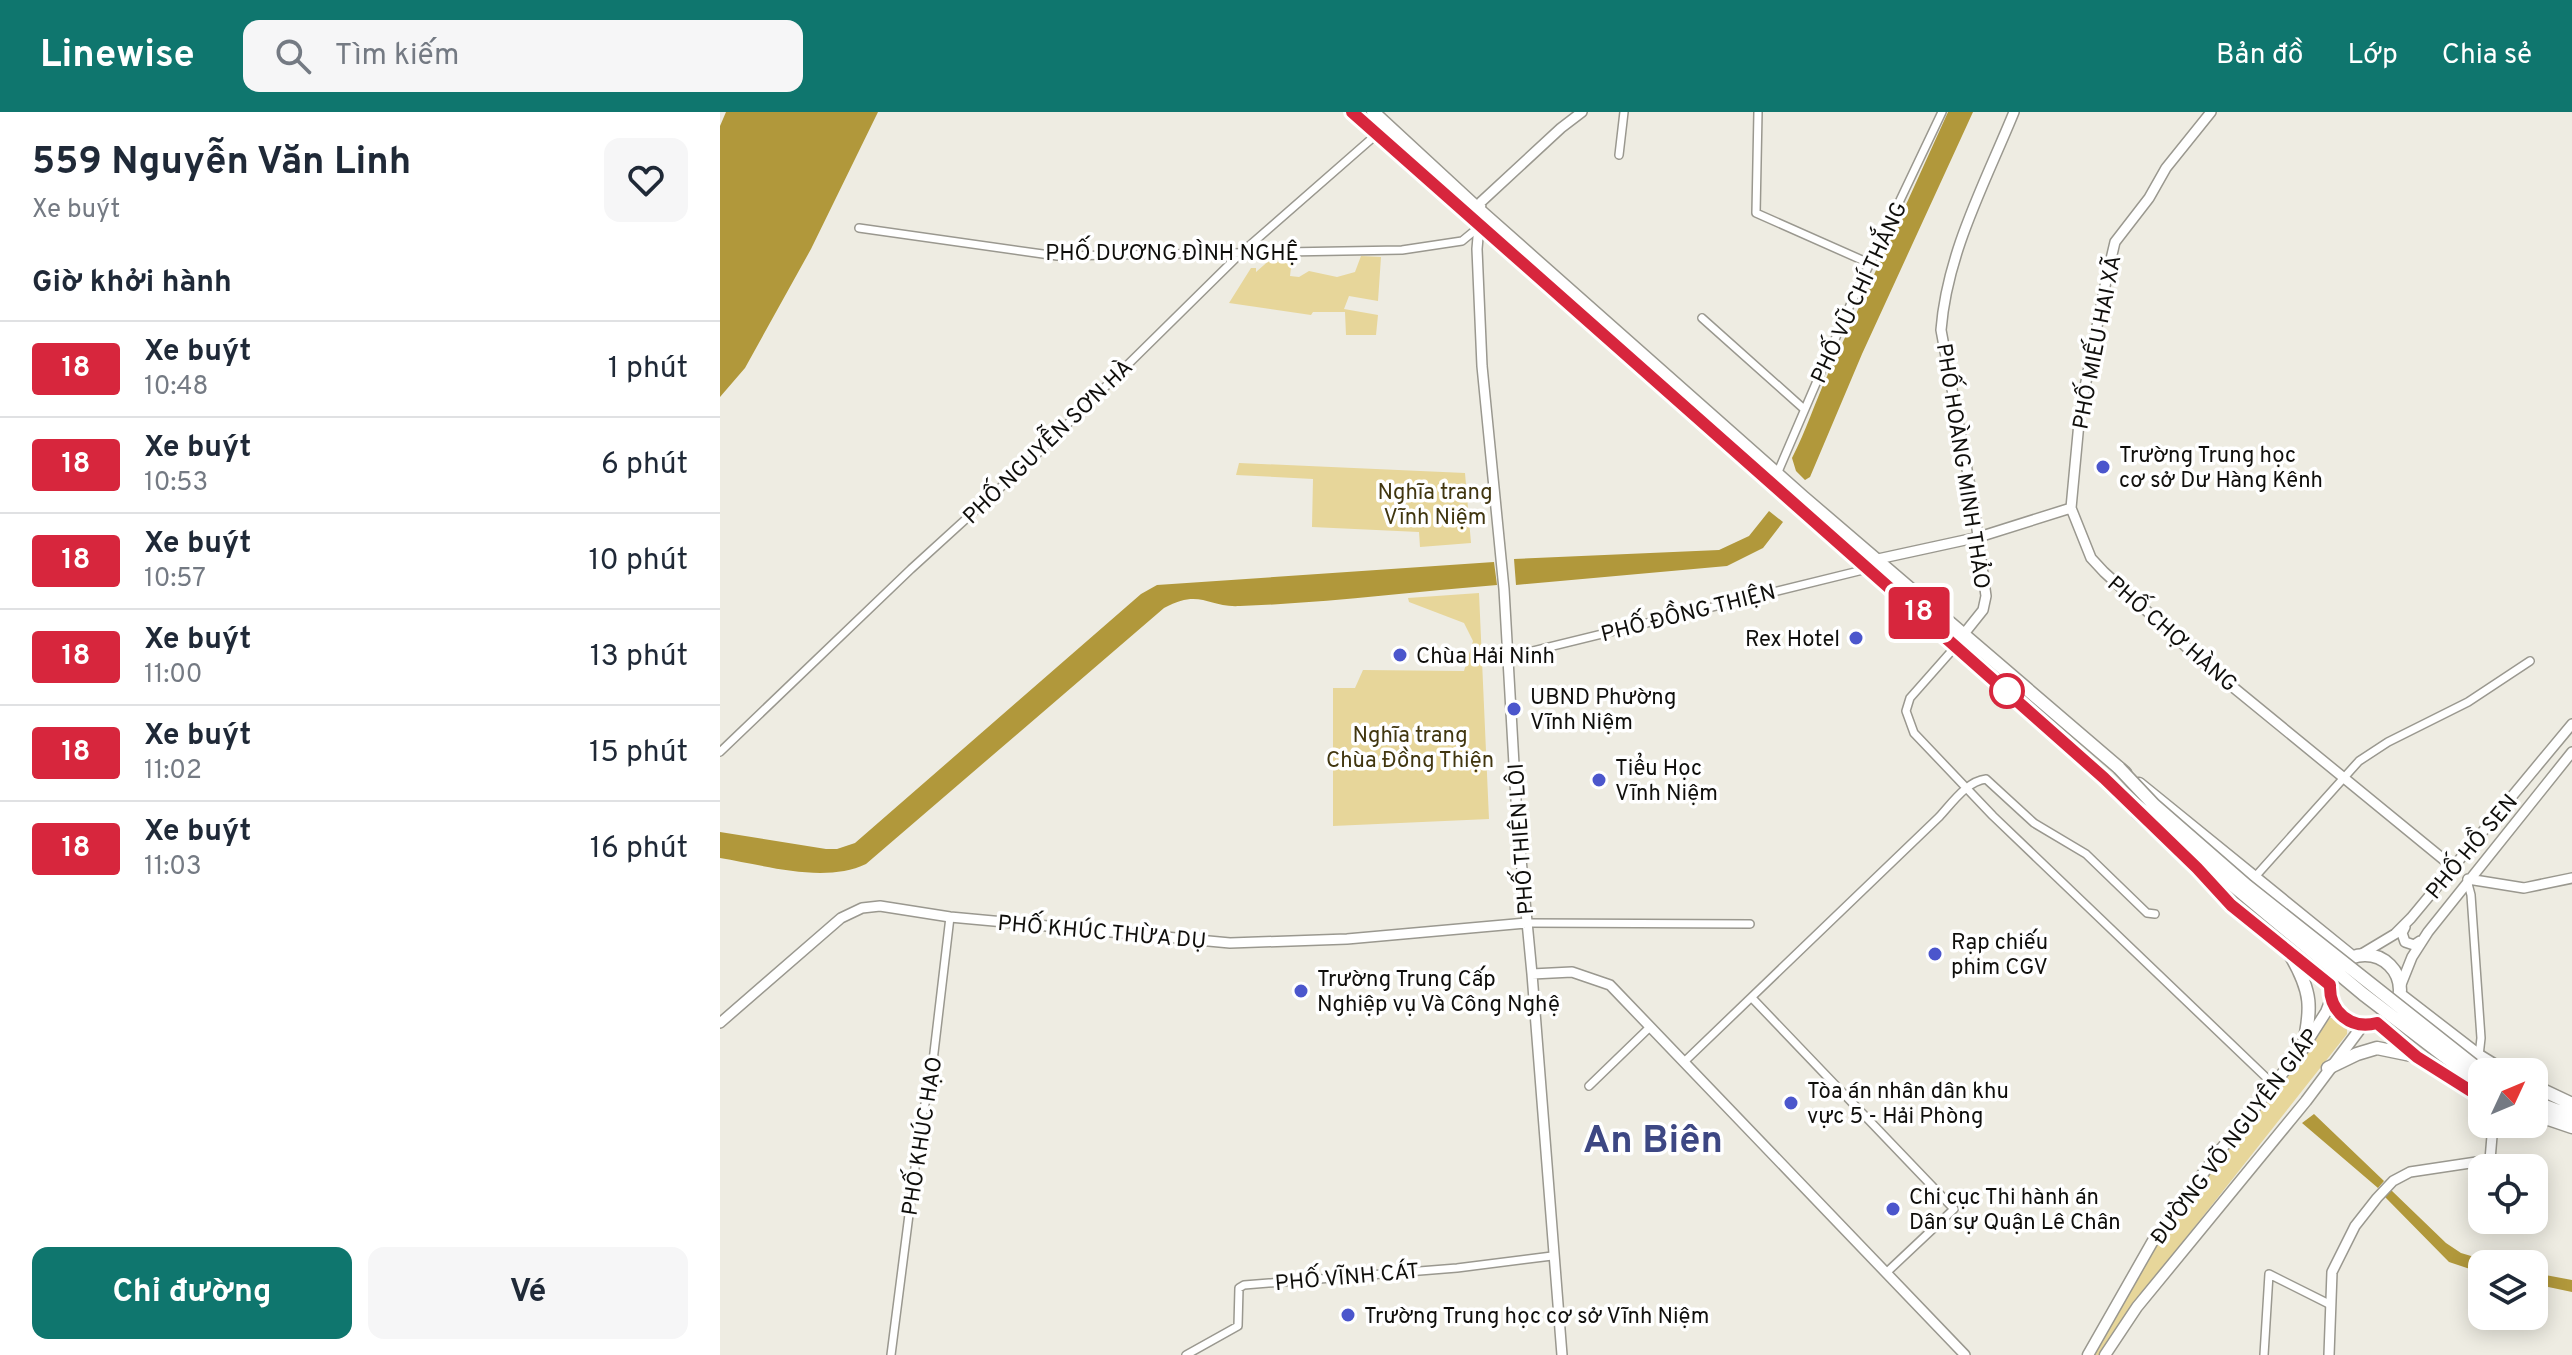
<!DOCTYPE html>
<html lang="vi">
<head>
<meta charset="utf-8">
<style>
  body { margin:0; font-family:Overpass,sans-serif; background:#f6f6f7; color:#1f2937; height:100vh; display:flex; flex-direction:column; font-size:30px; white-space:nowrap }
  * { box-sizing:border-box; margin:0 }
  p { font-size:26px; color:#747a83 }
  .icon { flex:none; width:44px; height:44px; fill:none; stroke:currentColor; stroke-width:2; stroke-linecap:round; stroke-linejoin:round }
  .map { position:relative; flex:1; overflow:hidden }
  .drawer { display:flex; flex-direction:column; background:#fff; width:720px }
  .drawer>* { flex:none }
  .badge { padding:0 16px; border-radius:6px; font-size:28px; line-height:52px }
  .needle { width:52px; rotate:46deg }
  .controls { position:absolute; left:1748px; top:946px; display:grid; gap:16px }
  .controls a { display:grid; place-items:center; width:80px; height:80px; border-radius:16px; background:#fff; box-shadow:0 4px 20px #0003; font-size:40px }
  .map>.badge { position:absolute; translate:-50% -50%; box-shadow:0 0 0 4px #fff }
  h2 { padding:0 32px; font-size:30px; line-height:72px }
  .round { display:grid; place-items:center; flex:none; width:84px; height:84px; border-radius:16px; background:#f6f6f7 }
  .headline { display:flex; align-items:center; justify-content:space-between; height:136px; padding:0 32px }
  h1 { font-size:38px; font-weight:700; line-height:60px }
  .primary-button { display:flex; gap:16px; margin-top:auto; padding:16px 32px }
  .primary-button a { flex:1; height:92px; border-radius:16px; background:#0f766e; color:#fff; font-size:32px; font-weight:700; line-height:92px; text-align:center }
  .primary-button a+a { background:#f6f6f7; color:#1f2937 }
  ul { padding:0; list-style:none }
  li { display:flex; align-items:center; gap:24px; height:96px; padding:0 32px; border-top:2px solid #e0e1e3 }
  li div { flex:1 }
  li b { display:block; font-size:30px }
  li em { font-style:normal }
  li .badge { min-width:88px; font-weight:700; text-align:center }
  header { display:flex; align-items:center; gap:48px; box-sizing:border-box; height:112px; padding:0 40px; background:#0f766e; color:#fff }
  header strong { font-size:38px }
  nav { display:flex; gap:44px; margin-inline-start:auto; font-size:28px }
  .search { width:560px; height:72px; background:#f6f6f7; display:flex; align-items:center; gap:20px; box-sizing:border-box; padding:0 28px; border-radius:16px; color:#747a83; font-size:30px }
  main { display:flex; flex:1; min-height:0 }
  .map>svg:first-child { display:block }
  .green { fill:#e7d69a }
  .water { fill:#b1983b }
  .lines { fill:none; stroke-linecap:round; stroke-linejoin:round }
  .street-casing { stroke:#9a988f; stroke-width:10 }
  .secondary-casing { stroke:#9a988f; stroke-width:12 }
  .primary-casing { stroke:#9a988f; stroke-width:13 }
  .highway-casing { stroke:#9a988f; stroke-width:15 }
  .street { stroke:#fff; stroke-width:7 }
  .secondary { stroke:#fff; stroke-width:9 }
  .primary { stroke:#fff; stroke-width:10 }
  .highway { stroke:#fff; stroke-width:12 }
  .highway-bridge-casing { stroke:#9a988f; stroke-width:15; stroke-linecap:butt }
  .highway-bridge { stroke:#fff; stroke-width:12 }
  .line-casing { stroke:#fff; stroke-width:18 }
  .line { stroke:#d7263d; stroke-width:12 }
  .poi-dot { fill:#4b56cc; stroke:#fff; stroke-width:3 }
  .stop-dot { fill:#fff; stroke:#d7263d; stroke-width:4 }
  .labels { text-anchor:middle; stroke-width:7; stroke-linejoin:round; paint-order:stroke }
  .street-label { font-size:22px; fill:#100f0c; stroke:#fff }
  .poi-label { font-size:22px; fill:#100f0c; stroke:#fff; text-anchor:start }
  .park-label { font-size:22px; fill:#41360f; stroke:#fff }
  .town-label { font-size:38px; font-weight:bold; fill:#3d4783; stroke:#fff }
</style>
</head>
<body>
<header>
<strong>Linewise</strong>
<div class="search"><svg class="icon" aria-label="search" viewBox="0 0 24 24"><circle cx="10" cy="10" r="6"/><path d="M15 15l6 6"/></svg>Tìm kiếm</div>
<nav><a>Bản đồ</a><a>Lớp</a><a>Chia sẻ</a></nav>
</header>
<main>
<section class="drawer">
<div class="headline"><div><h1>559 Nguyễn Văn Linh</h1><p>Xe buýt</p></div><a class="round"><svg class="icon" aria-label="heart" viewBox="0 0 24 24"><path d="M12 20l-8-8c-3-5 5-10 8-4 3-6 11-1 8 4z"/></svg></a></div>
<h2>Giờ khởi hành</h2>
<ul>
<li><span class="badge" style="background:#d7263d;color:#fff">18</span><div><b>Xe buýt</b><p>10:48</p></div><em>1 phút</em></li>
<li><span class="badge" style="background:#d7263d;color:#fff">18</span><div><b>Xe buýt</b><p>10:53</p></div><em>6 phút</em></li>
<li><span class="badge" style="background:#d7263d;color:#fff">18</span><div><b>Xe buýt</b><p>10:57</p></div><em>10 phút</em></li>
<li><span class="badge" style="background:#d7263d;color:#fff">18</span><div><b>Xe buýt</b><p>11:00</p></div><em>13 phút</em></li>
<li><span class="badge" style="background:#d7263d;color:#fff">18</span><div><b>Xe buýt</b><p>11:02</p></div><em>15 phút</em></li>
<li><span class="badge" style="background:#d7263d;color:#fff">18</span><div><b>Xe buýt</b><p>11:03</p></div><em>16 phút</em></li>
</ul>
<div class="primary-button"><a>Chỉ đường</a><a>Vé</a></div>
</section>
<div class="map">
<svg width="1852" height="1243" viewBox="0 0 1852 1243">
  <rect width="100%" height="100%" fill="#eeece2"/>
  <path class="green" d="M641,144l20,1 -3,44 -29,-5 -5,13 34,6 -2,20h-30l-1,-23h-32l-2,3 -82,-12 22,-35h5v4l16,-14h20l-2,18 9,1 10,-6 28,6 18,-5z
    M519,351l226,10 6,70 -51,4 -1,-15 -107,-5 1,-48 -77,-4z
    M759,481l10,226 -156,7v-138h22l8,-18 101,1 9,-30 -9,-18 -55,-21 -1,-4z
    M1610,906h3l14,11v5l-222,281 -26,40h-6l59,-106z"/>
  <path class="water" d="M6,0h152l-67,137 -66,119 -25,29v-271z
    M1228,0h25l-111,242 -52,123 -5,3 -9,-9 -4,-13c14,-27 23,-56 36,-84 41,-87 80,-174 120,-262z
    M1049,399l14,11 -20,26 -36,18 -211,19 -2,-26 205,-9 30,-14z
    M774,450l3,23c-86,7 -171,18 -257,21 -33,2 -39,-18 -76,2l-298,256c-42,20 -102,1 -146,-6v-26l106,17h11l18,-6 286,-249 16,-9z
    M1594,1002l70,67 -6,7 -76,-65z
    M1671,1078l55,53 15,10 37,11h-16v9l-33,-11 -64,-65z
    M1814,1161l38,7v12l-38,-8z"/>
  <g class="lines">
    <defs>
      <path id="street" d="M1038,0l-2,101 115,51
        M899,43l5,-43
        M139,116l198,28 345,-6 60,-9 17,-14
        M982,206l102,91
        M1057,362l68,-158 97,-204
        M1236,534l-46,52 -4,13 8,22 79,83 281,269
        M788,545l359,-88
        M0,640l191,-183 123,-112 207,-204 136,-119
        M1534,766l105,-117 29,-19 80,-40 62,-41
        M1747,768l4,15 10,143 -2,18
        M807,811l223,1
        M1032,886l202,211 -68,64
        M964,950l255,-245c13,-14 28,-36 47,-38l48,44 52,31 61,59 8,1
        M869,974l61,-59
        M171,1243l30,-234 10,-43 19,-161
        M466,1243l52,-29 1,-38 5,-3 213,-17 95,-12
        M1544,1243l5,-81 62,31"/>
      <path id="secondary" d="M1491,0l-45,56 -17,30 -34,44 -8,34 -27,136 -9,96 20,50 13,14 102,93 248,203
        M1158,447l101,-22 92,-29
        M1243,523l20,-25 3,-14 -12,-89 -33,-177c6,-77 44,-147 73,-218
        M1748,767l56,9 48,-10
        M1685,815l-3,6 3,9 9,3 6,-4
        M1640,843l35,-21 16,-16 161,-194
        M812,862l40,-2 38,13 355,370
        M1680,875l12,-30 16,-25 144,-180
        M0,911l121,-105 21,-10 18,-2 70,11 280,26 117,-4 180,-16
        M842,1243l-30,-381 -15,-157 -13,-228 -22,-223 -5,-117 4,-47 80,-74 21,-16
        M1609,1243l3,-83 23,-46 22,-28 16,-17 17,-9 80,-12 3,-36"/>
      <path id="primary" d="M1368,1243l66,-116 68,-91 81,-100 23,-36 5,-13
        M1385,1243l32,-48 169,-206 57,-76"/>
      <path id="highway" d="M632,0l758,672
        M653,0l106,98 324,287 322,276
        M1419,672l213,173
        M1417,700l60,56 34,37 99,80
        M1610 878a35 35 0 1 1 70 0a35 35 0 1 1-70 0Z
        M1571,844c21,36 21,52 12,92
        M1680,883l79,61 26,16
        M1657,911l40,34 65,41
        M1608,956l29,-14 20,-6 39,8
        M1814,974l38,18
        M1814,990l38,14
        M1814,1002l38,13"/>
    </defs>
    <use href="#street" class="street-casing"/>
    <use href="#secondary" class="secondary-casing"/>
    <use href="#primary" class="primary-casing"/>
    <use href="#highway" class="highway-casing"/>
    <use href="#street" class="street"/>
    <use href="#secondary" class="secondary"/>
    <use href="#primary" class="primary"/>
    <use href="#highway" class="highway"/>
    <defs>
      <path id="highway-bridge" d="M1399,656l35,37 93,81 235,186
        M1384,666l259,216 119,91"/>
    </defs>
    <use href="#highway-bridge" class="highway-bridge-casing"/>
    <use href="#highway-bridge" class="highway-bridge"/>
  </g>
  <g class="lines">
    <defs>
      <path id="line" d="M632,0l752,666 93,90 34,37 99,80c-1,27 21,45 47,38l40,34 65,41"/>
    </defs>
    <use href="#line" class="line-casing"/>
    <use href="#line" class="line"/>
  </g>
  <g class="poi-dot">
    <circle cx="1383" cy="355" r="8"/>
    <circle cx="1136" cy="526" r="8"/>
    <circle cx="680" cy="543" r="8"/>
    <circle cx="794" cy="597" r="8"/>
    <circle cx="879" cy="668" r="8"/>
    <circle cx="1215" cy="842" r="8"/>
    <circle cx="581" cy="879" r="8"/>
    <circle cx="1071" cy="991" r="8"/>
    <circle cx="1173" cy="1097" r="8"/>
    <circle cx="628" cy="1203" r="8"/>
  </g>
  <circle class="stop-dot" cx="1287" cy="579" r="16"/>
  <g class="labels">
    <g class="street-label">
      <text x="452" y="148">PHỐ DƯƠNG ĐÌNH NGHỆ</text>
      <text transform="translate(1138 180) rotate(-65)" y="8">PHỐ VŨ CHÍ THẮNG</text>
      <text transform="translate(1376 230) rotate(-79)" y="8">PHỐ MIẾU HAI XÃ</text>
      <text transform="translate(327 329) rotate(-44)" y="8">PHỐ NGUYỄN SƠN HÀ</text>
      <text transform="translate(1244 354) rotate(81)" y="8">PHỐ HOÀNG MINH THẢO</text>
      <text transform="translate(968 500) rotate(-14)" y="8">PHỐ ĐỒNG THIỆN</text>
      <text transform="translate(1453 521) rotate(41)" y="8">PHỐ CHỢ HÀNG</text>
      <text transform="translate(800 727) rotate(-94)" y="8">PHỐ THIÊN LÔI</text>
      <text transform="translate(1751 734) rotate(-50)" y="8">PHỐ HỒ SEN</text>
      <text transform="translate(382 819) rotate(5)" y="8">PHỐ KHÚC THỪA DỤ</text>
      <text transform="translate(201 1024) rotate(-81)" y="8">PHỐ KHÚC HẠO</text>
      <text transform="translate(1514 1024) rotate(-53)" y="8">ĐƯỜNG VÕ NGUYÊN GIÁP</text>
      <text transform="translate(627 1164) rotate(-5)" y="8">PHỐ VĨNH CÁT</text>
    </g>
    <g class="poi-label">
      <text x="1399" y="350">Trường Trung học<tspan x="1399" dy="25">cơ sở Dư Hàng Kênh</tspan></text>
      <text x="1120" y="534" text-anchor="end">Rex Hotel</text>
      <text x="696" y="551">Chùa Hải Ninh</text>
      <text x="810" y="592">UBND Phường<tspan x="810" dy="25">Vĩnh Niệm</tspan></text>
      <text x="895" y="663">Tiểu Học<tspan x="895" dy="25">Vĩnh Niệm</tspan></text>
      <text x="1231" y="837">Rạp chiếu<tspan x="1231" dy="25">phim CGV</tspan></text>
      <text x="597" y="874">Trường Trung Cấp<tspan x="597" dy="25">Nghiệp vụ Và Công Nghệ</tspan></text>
      <text x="1087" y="986">Tòa án nhân dân khu<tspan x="1087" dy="25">vực 5 - Hải Phòng</tspan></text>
      <text x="1189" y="1092">Chi cục Thi hành án<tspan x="1189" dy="25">Dân sự Quận Lê Chân</tspan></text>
      <text x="644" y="1211">Trường Trung học cơ sở Vĩnh Niệm</text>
    </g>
    <g class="park-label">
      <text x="715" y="387">Nghĩa trang<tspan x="715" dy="25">Vĩnh Niệm</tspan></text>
      <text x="690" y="630">Nghĩa trang<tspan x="690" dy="25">Chùa Đồng Thiện</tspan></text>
    </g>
    <g class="town-label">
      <text x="933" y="1040">An Biên</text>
    </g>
  </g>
</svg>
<div class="controls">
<a><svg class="needle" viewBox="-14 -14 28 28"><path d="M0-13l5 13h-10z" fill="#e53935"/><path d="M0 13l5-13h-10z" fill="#747a83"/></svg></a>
<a><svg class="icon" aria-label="locate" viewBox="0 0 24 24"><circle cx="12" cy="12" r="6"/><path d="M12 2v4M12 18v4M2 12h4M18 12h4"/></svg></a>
<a><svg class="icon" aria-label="layers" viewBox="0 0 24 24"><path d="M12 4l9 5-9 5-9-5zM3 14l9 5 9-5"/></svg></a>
</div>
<b class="badge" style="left:1199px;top:501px;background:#d7263d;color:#fff">18</b>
</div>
</main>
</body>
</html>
